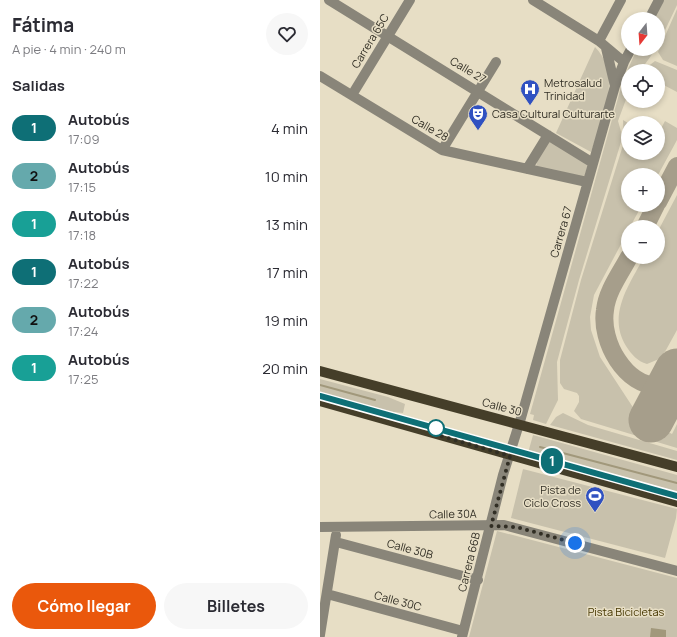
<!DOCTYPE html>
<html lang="es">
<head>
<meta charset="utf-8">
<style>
  body { margin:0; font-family:Manrope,sans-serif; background:#f7f7f7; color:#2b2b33; height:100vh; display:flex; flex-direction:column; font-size:15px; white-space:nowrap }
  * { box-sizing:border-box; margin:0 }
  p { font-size:13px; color:#7c7c81 }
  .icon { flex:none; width:22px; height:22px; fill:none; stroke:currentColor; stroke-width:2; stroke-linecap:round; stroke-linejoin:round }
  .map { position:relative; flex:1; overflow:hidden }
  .drawer { display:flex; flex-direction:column; background:#fff; width:320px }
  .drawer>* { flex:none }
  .badge { padding:0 8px; border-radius:13px; font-size:14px; line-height:26px }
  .needle { width:26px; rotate:197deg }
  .fabs { position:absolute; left:301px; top:12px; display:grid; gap:8px }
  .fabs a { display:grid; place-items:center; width:44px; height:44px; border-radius:50%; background:#fff; box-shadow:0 2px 6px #0003; font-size:20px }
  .you { position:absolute; width:20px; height:20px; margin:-10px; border:3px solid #fff; border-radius:50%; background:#1a73e8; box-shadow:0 0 0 6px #1a73e833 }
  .map>.badge { position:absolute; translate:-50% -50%; box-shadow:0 0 0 2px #fff }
  h2 { padding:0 12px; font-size:15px; line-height:36px }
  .round { display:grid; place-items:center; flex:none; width:42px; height:42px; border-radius:21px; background:#f7f7f7 }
  .overview { display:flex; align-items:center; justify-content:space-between; height:68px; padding:0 12px }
  h1 { font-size:19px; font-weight:700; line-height:30px }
  .cta { display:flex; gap:8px; margin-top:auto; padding:8px 12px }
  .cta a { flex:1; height:46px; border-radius:24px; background:#ea580c; color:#fff; font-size:16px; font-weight:700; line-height:46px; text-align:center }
  .cta a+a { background:#f7f7f7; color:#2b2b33 }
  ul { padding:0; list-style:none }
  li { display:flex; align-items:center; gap:12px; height:48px; padding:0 12px }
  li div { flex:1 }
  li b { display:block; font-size:15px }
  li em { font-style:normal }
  li .badge { min-width:44px; font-weight:700; text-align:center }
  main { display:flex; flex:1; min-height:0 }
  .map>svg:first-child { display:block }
  .green { fill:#c8c1ac }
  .water { fill:#a1987b }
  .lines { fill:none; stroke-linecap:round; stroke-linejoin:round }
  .stream { stroke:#a1987b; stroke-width:2 }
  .taxiway { stroke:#a69e8b; stroke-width:18 }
  .runway { stroke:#a69e8b; stroke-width:45 }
  .minor { stroke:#898579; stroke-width:10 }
  .major { stroke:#453e29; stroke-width:10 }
  .line-casing { stroke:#fff; stroke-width:9 }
  .line { stroke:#0e6f76; stroke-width:6 }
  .walk { stroke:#312e24; stroke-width:4; stroke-dasharray:0 7.2 }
  .stop-dot { fill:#fff; stroke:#0e6f76; stroke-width:2 }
  .labels { text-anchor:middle; stroke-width:3; stroke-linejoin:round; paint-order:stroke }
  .street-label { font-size:11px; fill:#312e24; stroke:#e7dec5 }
  .poi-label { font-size:11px; fill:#312e24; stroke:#e7dec5; text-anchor:start }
  .park-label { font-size:11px; fill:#463700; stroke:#e7dec5 }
</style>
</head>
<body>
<main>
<section class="drawer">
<div class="overview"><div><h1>Fátima</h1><p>A pie · 4 min · 240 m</p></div><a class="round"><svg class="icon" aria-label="heart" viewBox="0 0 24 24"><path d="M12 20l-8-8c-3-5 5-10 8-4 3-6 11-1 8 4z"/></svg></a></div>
<h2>Salidas</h2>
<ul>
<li><span class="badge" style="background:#0e6f76;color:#fff">1</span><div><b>Autobús</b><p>17:09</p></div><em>4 min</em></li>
<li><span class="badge" style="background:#65a9ac;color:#111">2</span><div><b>Autobús</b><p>17:15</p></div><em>10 min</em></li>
<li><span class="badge" style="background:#18a096;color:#fff">1</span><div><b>Autobús</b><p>17:18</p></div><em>13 min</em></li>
<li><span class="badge" style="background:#0e6f76;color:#fff">1</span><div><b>Autobús</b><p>17:22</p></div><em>17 min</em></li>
<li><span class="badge" style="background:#65a9ac;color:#111">2</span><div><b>Autobús</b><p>17:24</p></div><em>19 min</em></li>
<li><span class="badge" style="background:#18a096;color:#fff">1</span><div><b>Autobús</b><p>17:25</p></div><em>20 min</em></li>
</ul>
<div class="cta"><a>Cómo llegar</a><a>Billetes</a></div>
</section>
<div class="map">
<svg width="357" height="637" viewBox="0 0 357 637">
  <rect width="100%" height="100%" fill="#e7dec5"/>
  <path class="green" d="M344,0h13v5l-19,40v-26h-4z
    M357,9v57l-14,-6 -5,-8z
    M275,47c28,28 7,74 -4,105l-35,-19z
    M317,49h19l-16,22h-12v23l-10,27 4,14 -1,7 -42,138 -22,82 1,38 -12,24 -13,-4 1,-5 -4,-1 93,-334z
    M335,61l22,9v22l-19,-10v-11h-16z
    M303,120l5,3v30h30v-19l7,-13 12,7v12l-19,35h-30v30h14l-12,22h-2v4l-34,64 -4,22 1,13 9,27 36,55 9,8 27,14 5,-10v24l-96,-29 -7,-8 5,-9v-6l-2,-3 -13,-4 -4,-6v-23l21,-80 43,-138z
    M228,138l40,24 -4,18 -48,-13 3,-15z
    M357,195v135l-11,20 -7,9 -12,5c-10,-3 -15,-9 -21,-18 -19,-31 3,-61 18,-89h14v-26z
    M0,379l68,18 17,7 -2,9 -18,-2 -65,-18z
    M243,413l25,12 89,26v9l-127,-35 6,-8z
    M213,435l144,40v18l-149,-40z
    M203,469l154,40 -1,9 -11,40 -154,-40z
    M177,531l180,47v59h-208z"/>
  <path class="water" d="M331,628l15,2v7h-16z"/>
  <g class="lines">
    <path class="stream" d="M0,385l55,15
      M220,447l137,36"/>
    <path class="taxiway" d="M338,202l19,-36
      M325,227l11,-22
      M309,257c-9,17 -22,34 -24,53 -5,31 20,77 55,76l14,-9"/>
    <path class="runway" d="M331,420l26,-49"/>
    <path class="minor" d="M9,0l264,163
      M213,0l66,41 25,21
      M329,19l10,-19
      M279,41l22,-41
      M286,48l9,38
      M0,76l122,74 145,32
      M32,95l58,-95
      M122,150l54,-88
      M207,169l21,-34
      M0,527l184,-2 173,46
      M16,542l142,38
      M7,594l136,37
      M0,635l16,-100
      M142,637l41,-162 18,-57 94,-332 9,-24 7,-13"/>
    <path class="major" d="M0,371l357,96
      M0,401l357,101"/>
  </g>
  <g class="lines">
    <defs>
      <path id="line" d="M0,396l357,100"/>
    </defs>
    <use href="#line" class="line-casing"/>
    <use href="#line" class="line"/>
    <path class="walk" d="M116,428l-2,6 76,22 -19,70 25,1 59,16"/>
  </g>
  <defs>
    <symbol id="hospital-pin" viewBox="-11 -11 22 30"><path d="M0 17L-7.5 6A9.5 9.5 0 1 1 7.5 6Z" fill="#3051c1" stroke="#e7dec5"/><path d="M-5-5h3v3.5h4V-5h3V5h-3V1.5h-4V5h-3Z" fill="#fff"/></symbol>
    <symbol id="theatre-pin" viewBox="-11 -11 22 30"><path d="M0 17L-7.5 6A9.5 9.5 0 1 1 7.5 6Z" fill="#3051c1" stroke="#e7dec5"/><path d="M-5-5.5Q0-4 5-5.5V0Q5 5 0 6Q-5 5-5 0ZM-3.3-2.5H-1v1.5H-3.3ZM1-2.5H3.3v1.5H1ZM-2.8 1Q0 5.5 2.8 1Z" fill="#fff"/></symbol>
    <symbol id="stadium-pin" viewBox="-11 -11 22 30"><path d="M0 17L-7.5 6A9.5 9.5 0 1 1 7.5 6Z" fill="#3051c1" stroke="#e7dec5"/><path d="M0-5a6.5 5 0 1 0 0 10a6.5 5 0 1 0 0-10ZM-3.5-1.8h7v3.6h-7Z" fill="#fff"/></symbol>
  </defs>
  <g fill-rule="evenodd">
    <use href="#hospital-pin" x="199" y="78" width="22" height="30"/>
    <use href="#theatre-pin" x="147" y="103" width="22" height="30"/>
    <use href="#stadium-pin" x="264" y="485" width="22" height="30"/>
  </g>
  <circle class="stop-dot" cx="116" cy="428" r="8"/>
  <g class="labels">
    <g class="street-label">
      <text transform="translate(50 41) rotate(-59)" y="4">Carrera 65C</text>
      <text transform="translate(148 70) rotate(31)" y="4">Calle 27</text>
      <text transform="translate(110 128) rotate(30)" y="4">Calle 28</text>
      <text transform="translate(241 232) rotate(-74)" y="4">Carrera 67</text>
      <text transform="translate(182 407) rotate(15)" y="4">Calle 30</text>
      <text transform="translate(133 514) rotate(-1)" y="4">Calle 30A</text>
      <text transform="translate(90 549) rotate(15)" y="4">Calle 30B</text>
      <text transform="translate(149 562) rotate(-76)" y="4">Carrera 66B</text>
      <text transform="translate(78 601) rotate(15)" y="4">Calle 30C</text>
    </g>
    <g class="poi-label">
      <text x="224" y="87">Metrosalud<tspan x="224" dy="13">Trinidad</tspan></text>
      <text x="172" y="118">Casa Cultural Culturarte</text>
      <text x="261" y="494" text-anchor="end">Pista de<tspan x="261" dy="13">Ciclo Cross</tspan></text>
    </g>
    <g class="park-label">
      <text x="306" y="616">Pista Bicicletas</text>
    </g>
  </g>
</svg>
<div class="fabs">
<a><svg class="needle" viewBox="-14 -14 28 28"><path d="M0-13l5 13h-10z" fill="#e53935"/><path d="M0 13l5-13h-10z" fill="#7c7c81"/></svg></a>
<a><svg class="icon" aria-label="locate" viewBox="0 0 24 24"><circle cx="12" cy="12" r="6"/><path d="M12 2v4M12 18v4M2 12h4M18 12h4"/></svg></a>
<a><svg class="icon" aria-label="layers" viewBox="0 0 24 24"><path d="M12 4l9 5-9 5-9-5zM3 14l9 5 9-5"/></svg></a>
<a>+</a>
<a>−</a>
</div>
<div class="you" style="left:255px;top:543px"></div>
<b class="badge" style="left:232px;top:461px;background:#0e6f76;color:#fff">1</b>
</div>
</main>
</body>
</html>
